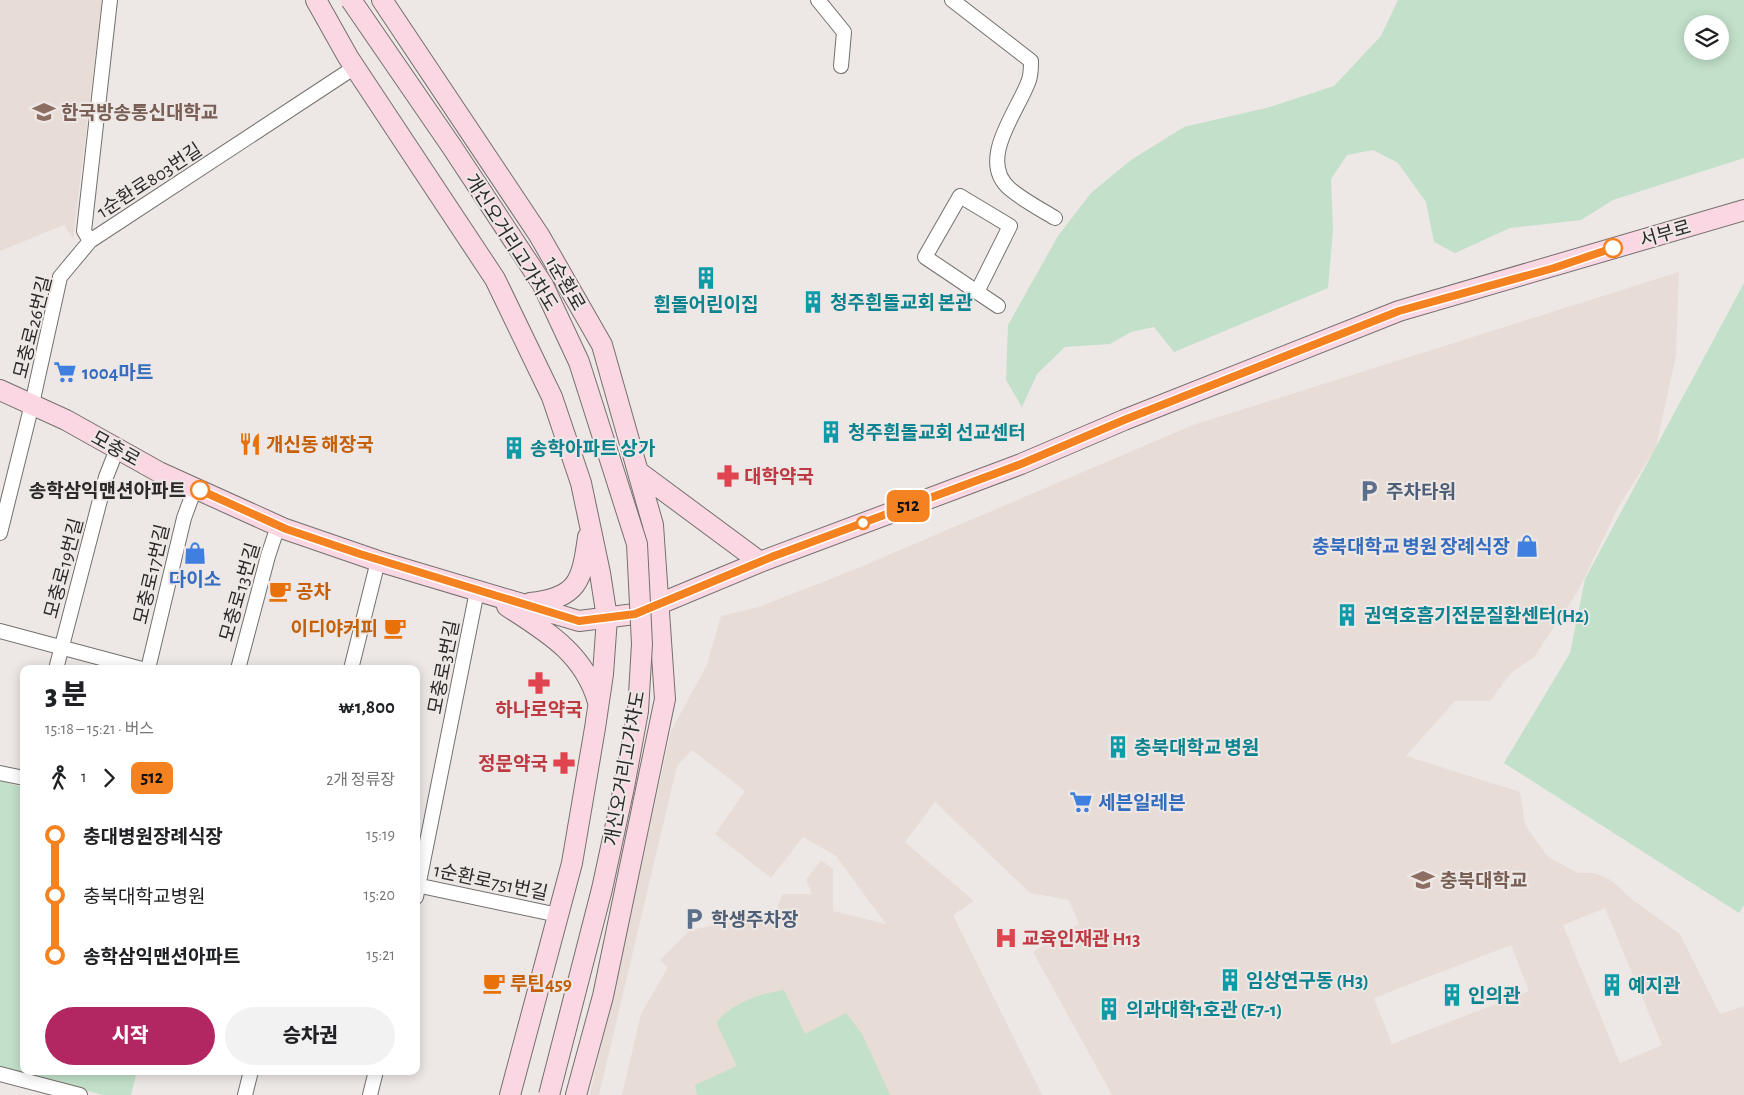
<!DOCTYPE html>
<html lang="ko">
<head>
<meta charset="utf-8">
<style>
  body { margin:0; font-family:"Alegreya Sans","Noto Sans KR",sans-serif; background:#f2f2f2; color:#202124; height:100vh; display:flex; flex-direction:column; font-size:19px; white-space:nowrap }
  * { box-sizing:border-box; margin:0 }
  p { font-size:16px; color:#757577 }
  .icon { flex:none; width:28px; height:28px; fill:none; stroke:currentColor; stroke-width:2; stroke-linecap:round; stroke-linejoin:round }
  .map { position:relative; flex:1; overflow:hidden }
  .side { position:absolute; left:20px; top:665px; width:400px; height:410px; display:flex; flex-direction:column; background:#fff; border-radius:10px; box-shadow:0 2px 12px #0003 }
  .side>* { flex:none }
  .badge { padding:0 10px; border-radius:8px; font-size:18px; line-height:32px }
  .controls { position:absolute; left:1684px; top:15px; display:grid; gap:10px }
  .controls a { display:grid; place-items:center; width:45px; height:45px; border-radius:50%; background:#fff; box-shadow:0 2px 12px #0003; font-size:25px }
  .map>.badge { position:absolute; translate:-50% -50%; box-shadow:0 0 0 2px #fff }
  .legs { display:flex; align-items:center; gap:8px; height:55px; padding:0 25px; font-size:16px }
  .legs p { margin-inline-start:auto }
  .head { display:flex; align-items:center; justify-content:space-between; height:85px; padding:0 25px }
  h1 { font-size:28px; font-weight:800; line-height:38px }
  .cta { display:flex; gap:10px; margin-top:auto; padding:10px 25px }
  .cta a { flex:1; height:58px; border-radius:30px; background:#b22662; color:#fff; font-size:20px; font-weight:800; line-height:58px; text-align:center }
  .cta a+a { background:#f2f2f2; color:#202124 }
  ul { padding:0 25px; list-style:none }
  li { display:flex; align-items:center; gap:18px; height:60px; font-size:19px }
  li i { display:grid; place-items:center; width:8px; height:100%; margin:0 6px; background:currentColor }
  li i::after { content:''; width:12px; height:12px; margin:-6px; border:4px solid; border-radius:50%; background:#fff }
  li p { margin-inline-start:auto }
  li:first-child i { background:linear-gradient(#0000 50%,currentColor 0) }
  li:last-child i { background:linear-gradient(currentColor 50%,#0000 0) }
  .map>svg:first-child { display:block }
  .built { fill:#e8dcd6; fill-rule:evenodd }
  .green { fill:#c2e0ca; fill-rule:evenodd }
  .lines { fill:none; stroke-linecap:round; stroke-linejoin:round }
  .minor-casing { stroke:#74706e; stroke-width:16 }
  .secondary-casing { stroke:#74706e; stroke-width:22 }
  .minor { stroke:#fff; stroke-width:14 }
  .secondary { stroke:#fbd7e3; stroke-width:20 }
  .secondary-bridge-casing { stroke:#74706e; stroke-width:22; stroke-linecap:butt }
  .secondary-bridge { stroke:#fbd7e3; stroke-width:20 }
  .line-1-casing { stroke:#fff; stroke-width:11 }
  .line-1 { stroke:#f58220; stroke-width:8 }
  .stop-1-dot { fill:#fff; stroke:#f58220; stroke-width:2.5 }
  .labels { text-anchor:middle; stroke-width:4; stroke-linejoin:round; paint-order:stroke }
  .education-label { font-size:19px; font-weight:bold; fill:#785e54; stroke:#ede8e6; text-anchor:start }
  .street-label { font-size:19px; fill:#2b2a29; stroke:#ede8e6 }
  .culture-label { font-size:19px; font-weight:bold; fill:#0d838f; stroke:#ede8e6; text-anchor:start }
  .shop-label { font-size:19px; font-weight:bold; fill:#366cbe; stroke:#ede8e6; text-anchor:start }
  .food-label { font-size:19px; font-weight:bold; fill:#c56008; stroke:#ede8e6; text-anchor:start }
  .health-label { font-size:19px; font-weight:bold; fill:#be3a42; stroke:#ede8e6; text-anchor:start }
  .stop-label { font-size:19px; font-weight:bold; fill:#2b2a29; stroke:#ede8e6; text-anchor:end }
  .service-label { font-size:19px; font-weight:bold; fill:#4e5e75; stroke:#ede8e6; text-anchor:start }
</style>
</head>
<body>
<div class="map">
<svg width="1744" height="1095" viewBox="0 0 1744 1095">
  <rect width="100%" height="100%" fill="#ede8e6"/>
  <path class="built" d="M0,0h102l-29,239 -9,-14 -64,26z
    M1679,272l-3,84 -20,91 -37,59 -41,85 -44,66 -23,16 -21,28h-35l-49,55 114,36 5,33 23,32 30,16h17l16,7 23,21 46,33 40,80 24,-8v89h-632l-79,-143 46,-28 -10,-24 -39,-7 -95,-91 -30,40 69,59 -21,14 89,180h-420l19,-81 27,-47 -8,-7 30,-30 84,-16 9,-20h29l-6,-14 15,-20 12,9v42l53,13 -50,-68 -33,-19 -32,41 -56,-44 30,-43 -53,-41 -15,16 -78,329h-9l81,-364 36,-66 14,-49 38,-9 99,-39 335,-143zM1605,908l57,137 -42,18 -57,-138zM1511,945l18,46 -137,53 -18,-46z"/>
  <path class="green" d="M1398,0h346v158l-131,42 -32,20 -71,8 -55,25 -21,-11 -8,-40 -28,-39 -25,-13 -26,5 -16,24 2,50 -5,59 -154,64 -20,-25 -23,5 -21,12 -45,3 -28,27 -15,33 -16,-27 2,-55 50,-89 33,-43 40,-33 53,-33 86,-20 64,-21 47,-50zM1692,24h28v27h-28z
    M1744,283v622l-5,8 -235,-150 66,-110 15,-74z
    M0,780l24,8v283h113l-6,24h-28l-103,-27z
    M784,990l21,44 41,-21 16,21 28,61h-193l-2,-10 42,-19 -20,-42v-3c18,-19 42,-27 67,-31z"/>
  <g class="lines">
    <defs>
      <path id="minor" d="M818,0l26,32 -3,34
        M952,0l79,61c0,6 0,13 -2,19 -10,30 -53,80 -19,109 13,11 30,20 45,29
        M90,241l265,-174
        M977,292l33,-66 -50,-30 -35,61 73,49
        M0,533l32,-129 28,-127 30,-36 -6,-10 26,-231
        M0,631l142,38
        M56,669l50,-192 11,-28
        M148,669l36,-151 11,-30
        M238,669l30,-113 10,-30
        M351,669l27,-108
        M0,773l24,5
        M416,885l142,30
        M416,897l61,-306
        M0,1074l80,21
        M245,1095l6,-24
        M370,1095l6,-24"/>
      <path id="secondary" d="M316,0l32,57 147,222 57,118 29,86 19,90 7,45 -4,56 -8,54 -23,135 -62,232
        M382,0l157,235 63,110 51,180 12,174 -62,297 -27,99
        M0,390l66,30 93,52 126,57 93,32 201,60 56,-7 125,-52 261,-98 103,-44 275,-109 345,-101
        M640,473l120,89
        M530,603c48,-5 52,-22 58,-66
        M507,606c40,26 77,47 91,96"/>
    </defs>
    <use href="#minor" class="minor-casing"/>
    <use href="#secondary" class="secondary-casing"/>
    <use href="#minor" class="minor"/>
    <use href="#secondary" class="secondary"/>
    <defs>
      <path id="secondary-bridge" d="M351,0l101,147 91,138 36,77 58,182 5,100 -4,67 -14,76 -22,102 -53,206"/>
    </defs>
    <use href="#secondary-bridge" class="secondary-bridge-casing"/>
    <use href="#secondary-bridge" class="secondary-bridge"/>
  </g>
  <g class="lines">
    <defs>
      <path id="line-1" d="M200,490l86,39 74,25 219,67 56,-7 139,-58 247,-92 103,-44 275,-109 155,-43 59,-20"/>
    </defs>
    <use href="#line-1" class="line-1-casing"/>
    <use href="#line-1" class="line-1"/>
  </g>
  <defs>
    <symbol id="university-bare" viewBox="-9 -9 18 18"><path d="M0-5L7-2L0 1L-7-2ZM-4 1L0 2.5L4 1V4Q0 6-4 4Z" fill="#8d6e63" stroke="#ede8e6" stroke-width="2.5" paint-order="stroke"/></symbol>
    <symbol id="building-bare" viewBox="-9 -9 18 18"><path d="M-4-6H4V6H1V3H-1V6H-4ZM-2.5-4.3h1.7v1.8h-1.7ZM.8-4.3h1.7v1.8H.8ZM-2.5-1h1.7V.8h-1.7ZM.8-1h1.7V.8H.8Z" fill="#0f9aa8" stroke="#ede8e6" stroke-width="2.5" paint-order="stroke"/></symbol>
    <symbol id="supermarket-bare" viewBox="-9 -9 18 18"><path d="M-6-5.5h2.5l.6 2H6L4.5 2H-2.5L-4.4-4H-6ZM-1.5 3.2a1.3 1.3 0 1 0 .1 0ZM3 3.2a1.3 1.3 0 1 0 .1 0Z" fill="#3f7fe0" stroke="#ede8e6" stroke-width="2.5" paint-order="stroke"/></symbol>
    <symbol id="restaurant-bare" viewBox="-9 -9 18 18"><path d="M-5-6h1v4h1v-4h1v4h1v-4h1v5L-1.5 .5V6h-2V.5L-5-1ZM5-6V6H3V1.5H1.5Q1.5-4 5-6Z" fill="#e8710a" stroke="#ede8e6" stroke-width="2.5" paint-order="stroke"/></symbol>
    <symbol id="pharmacy-bare" viewBox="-9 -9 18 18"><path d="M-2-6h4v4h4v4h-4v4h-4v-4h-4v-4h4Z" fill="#e0444e" stroke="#ede8e6" stroke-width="2.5" paint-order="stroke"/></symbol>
    <symbol id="parking-bare" viewBox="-9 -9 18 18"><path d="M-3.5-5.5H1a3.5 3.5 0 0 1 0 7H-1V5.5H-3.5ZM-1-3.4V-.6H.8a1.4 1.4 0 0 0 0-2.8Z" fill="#5c6f8a" stroke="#ede8e6" stroke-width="2.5" paint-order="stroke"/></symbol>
    <symbol id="shop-bare" viewBox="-9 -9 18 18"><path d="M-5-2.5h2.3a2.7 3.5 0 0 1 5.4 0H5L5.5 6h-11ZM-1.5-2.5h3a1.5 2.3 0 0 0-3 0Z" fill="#3f7fe0" stroke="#ede8e6" stroke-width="2.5" paint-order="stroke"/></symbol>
    <symbol id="cafe-bare" viewBox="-9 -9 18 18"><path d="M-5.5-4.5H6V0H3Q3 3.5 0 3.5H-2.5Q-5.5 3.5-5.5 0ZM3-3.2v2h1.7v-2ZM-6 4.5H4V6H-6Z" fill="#e8710a" stroke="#ede8e6" stroke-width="2.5" paint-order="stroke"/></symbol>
    <symbol id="hospital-bare" viewBox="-9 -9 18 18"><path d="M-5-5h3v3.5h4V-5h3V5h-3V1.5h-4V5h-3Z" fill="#e0444e" stroke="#ede8e6" stroke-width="2.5" paint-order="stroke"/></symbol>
  </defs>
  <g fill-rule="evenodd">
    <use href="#university-bare" x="28" y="96" width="32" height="32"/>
    <use href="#building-bare" x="690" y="262" width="32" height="32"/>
    <use href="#building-bare" x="797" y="286" width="32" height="32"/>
    <use href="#supermarket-bare" x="49" y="356" width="32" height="32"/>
    <use href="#building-bare" x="815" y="416" width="32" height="32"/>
    <use href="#restaurant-bare" x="234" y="428" width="32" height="32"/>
    <use href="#building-bare" x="498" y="432" width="32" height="32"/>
    <use href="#pharmacy-bare" x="712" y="460" width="32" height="32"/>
    <use href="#parking-bare" x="1353" y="475" width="32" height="32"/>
    <use href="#shop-bare" x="1511" y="530" width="32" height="32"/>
    <use href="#shop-bare" x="179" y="537" width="32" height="32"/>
    <use href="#cafe-bare" x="264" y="575" width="32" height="32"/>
    <use href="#building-bare" x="1331" y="599" width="32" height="32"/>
    <use href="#cafe-bare" x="379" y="612" width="32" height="32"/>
    <use href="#pharmacy-bare" x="523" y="667" width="32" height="32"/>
    <use href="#building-bare" x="1102" y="731" width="32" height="32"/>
    <use href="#pharmacy-bare" x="548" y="747" width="32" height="32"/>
    <use href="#supermarket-bare" x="1065" y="786" width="32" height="32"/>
    <use href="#university-bare" x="1407" y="864" width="32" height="32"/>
    <use href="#parking-bare" x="678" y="903" width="32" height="32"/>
    <use href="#hospital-bare" x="990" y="922" width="32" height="32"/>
    <use href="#building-bare" x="1214" y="964" width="32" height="32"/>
    <use href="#cafe-bare" x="478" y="967" width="32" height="32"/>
    <use href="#building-bare" x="1596" y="969" width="32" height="32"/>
    <use href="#building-bare" x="1436" y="979" width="32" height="32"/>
    <use href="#building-bare" x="1093" y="993" width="32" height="32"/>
  </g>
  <g class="stop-1-dot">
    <circle cx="1613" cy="248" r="9"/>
    <circle cx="200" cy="490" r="9"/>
    <circle cx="863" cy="523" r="6"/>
  </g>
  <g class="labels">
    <g class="education-label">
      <text x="61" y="119">한국방송통신대학교</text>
      <text x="1440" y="887">충북대학교</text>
    </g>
    <g class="street-label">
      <text transform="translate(149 180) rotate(-33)" y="7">1순환로803번길</text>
      <text transform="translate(1665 233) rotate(-16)" y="7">서부로</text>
      <text transform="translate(512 242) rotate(58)" y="7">개신오거리고가차도</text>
      <text transform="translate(566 283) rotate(60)" y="7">1순환로</text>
      <text transform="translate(32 327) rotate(-76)" y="7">모충로26번길</text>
      <text transform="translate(116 448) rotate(29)" y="7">모충로</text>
      <text transform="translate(63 568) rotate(-75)" y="7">모충로19번길</text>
      <text transform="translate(151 574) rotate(-77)" y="7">모충로17번길</text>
      <text transform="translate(239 592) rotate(-74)" y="7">모충로13번길</text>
      <text transform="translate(443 667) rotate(-79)" y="7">모충로3번길</text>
      <text transform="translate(624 768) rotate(-80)" y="7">개신오거리고가차도</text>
      <text transform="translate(491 881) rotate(12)" y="7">1순환로751번길</text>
    </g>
    <g class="culture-label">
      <text x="830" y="309">청주흰돌교회 본관</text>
      <text x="706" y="311" text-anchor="middle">흰돌어린이집</text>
      <text x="848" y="439">청주흰돌교회 선교센터</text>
      <text x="530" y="455">송학아파트 상가</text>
      <text x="1364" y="622">권역호흡기전문질환센터(H2)</text>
      <text x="1134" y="754">충북대학교 병원</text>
      <text x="1246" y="987">임상연구동 (H3)</text>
      <text x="1628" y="992">예지관</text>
      <text x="1468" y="1002">인의관</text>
      <text x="1126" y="1016">의과대학1호관 (E7-1)</text>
    </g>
    <g class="shop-label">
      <text x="82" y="379">1004마트</text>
      <text x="1510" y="553" text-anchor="end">충북대학교 병원 장례식장</text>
      <text x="195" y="586" text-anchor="middle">다이소</text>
      <text x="1098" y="809">세븐일레븐</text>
    </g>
    <g class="food-label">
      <text x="266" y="451">개신동 해장국</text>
      <text x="296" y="598">공차</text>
      <text x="378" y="635" text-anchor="end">이디야커피</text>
      <text x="510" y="990">루틴459</text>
    </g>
    <g class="health-label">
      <text x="744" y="483">대학약국</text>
      <text x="539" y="716" text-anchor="middle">하나로약국</text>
      <text x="548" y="770" text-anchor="end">정문약국</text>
      <text x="1022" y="945">교육인재관 H13</text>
    </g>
    <g class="stop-label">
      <text x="186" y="497">송학삼익맨션아파트</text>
    </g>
    <g class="service-label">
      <text x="1386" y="498">주차타워</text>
      <text x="711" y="926">학생주차장</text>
    </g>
  </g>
</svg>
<div class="controls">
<a><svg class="icon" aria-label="layers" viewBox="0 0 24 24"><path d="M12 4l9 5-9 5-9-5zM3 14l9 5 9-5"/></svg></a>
</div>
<b class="badge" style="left:908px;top:506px;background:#f58220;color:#111">512</b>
<section class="side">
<div class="head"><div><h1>3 분</h1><p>15:18 – 15:21 · 버스</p></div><b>₩1,800</b></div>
<div class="legs"><svg class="icon" aria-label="walk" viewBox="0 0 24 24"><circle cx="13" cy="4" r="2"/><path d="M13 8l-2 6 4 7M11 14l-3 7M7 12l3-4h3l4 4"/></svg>1<svg class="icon" aria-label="forward" viewBox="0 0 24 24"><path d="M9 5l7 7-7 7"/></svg><b class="badge" style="background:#f58220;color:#111">512</b><p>2개 정류장</p></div>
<ul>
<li><i style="color:#f58220"></i><b>충대병원장례식장</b><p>15:19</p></li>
<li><i style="color:#f58220"></i><span>충북대학교병원</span><p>15:20</p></li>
<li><i style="color:#f58220"></i><b>송학삼익맨션아파트</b><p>15:21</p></li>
</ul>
<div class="cta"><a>시작</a><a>승차권</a></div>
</section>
</div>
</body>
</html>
